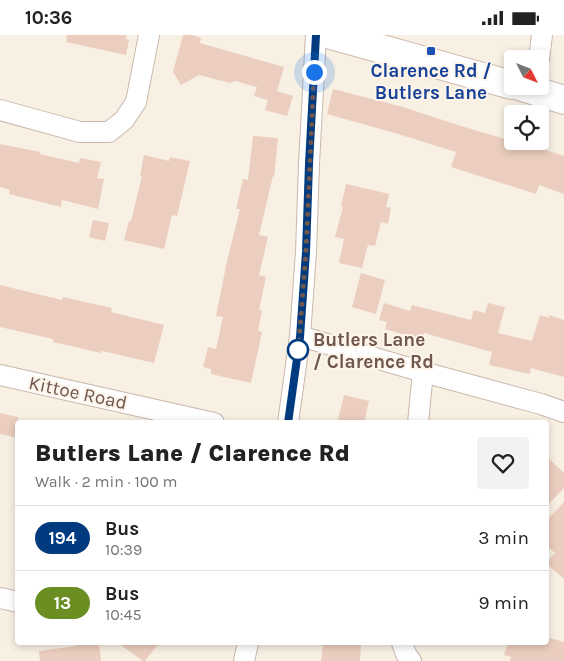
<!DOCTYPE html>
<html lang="en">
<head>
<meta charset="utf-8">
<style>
  body { margin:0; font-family:Karla,sans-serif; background:#f2f2f2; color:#222; height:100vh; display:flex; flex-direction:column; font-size:19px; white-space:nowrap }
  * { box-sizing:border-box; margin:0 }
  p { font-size:16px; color:#767676 }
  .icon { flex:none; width:28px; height:28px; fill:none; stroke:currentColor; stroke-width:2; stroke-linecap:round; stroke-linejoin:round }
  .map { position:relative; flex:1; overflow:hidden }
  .details { position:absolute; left:15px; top:385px; width:534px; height:225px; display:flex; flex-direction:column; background:#fff; border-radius:5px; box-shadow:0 2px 8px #0003 }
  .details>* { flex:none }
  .badge { padding:0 10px; border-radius:16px; font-size:18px; line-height:32px }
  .needle { width:32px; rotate:132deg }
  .fabs { position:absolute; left:504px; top:15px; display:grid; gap:10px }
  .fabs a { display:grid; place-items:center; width:45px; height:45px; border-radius:5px; background:#fff; box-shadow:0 2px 8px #0003; font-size:25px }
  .you { position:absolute; width:25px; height:25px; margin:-12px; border:4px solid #fff; border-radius:50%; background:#1a73e8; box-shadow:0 0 0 8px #1a73e833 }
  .map>.badge { position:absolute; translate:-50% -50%; box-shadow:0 0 0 2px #fff }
  .round { display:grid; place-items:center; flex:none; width:52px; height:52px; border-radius:5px; background:#f2f2f2 }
  .overview { display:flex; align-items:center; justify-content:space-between; height:85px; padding:0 20px }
  h1 { font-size:24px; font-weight:800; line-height:38px }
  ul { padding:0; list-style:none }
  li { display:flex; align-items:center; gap:15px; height:65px; padding:0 20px; border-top:1px solid #e0e0e0 }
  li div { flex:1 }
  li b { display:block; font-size:19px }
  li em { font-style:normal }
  li .badge { min-width:55px; font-weight:700; text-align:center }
  .status { display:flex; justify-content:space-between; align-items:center; height:35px; padding:0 25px; background:#fff; direction:ltr }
  .status svg { height:14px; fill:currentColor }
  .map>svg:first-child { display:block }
  .building { fill:#ebcebf }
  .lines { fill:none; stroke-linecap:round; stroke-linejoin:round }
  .street-casing { stroke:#c9b7ac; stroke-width:22 }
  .secondary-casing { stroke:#ceb9ad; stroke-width:30 }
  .street { stroke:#fff; stroke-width:20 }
  .secondary { stroke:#fff; stroke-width:28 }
  .line-casing { stroke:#fff; stroke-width:11 }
  .line { stroke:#003b80; stroke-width:8 }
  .walk { stroke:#6f574d; stroke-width:5; stroke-dasharray:0 9 }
  .transit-dot { fill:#1a4fb4; stroke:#fdf4ea; stroke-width:2 }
  .stop-dot { fill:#fff; stroke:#003b80; stroke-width:2.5 }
  .labels { text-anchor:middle; stroke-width:4; stroke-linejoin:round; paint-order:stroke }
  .transit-label { font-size:19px; font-weight:bold; fill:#164399; stroke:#fdf4ea }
  .stop-label { font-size:19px; font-weight:bold; fill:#6f574d; stroke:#fdf4ea; text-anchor:start }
  .street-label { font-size:19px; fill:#6f574d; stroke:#fdf4ea }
</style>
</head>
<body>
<div class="status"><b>10:36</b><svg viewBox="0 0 49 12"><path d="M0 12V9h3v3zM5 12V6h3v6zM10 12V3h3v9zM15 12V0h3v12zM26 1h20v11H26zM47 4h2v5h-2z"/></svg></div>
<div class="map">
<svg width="564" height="626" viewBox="0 0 564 626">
  <rect width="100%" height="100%" fill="#f9f0e4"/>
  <path class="building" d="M67,0h60l-1,4 3,1 -3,15 -60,-13z
    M183,0h9l9,3 -1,5 84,24 -7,24 16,5 -6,20 -22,-6 3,-10 -14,-4 3,-9 -22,-6 -5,2 -31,-8 -18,10 -8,-13z
    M333,54l70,18 58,19 51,15 12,3 1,-1 39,13v38l-25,-9 -3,9 -85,-27 5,-15 -61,-19 -68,-19z
    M253,101l25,2 -4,39 -1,-1 -14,59 9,2 -9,38 7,2 -7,33 3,1 -4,20 4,1 -11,51 -40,-9v-5l-8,-2 5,-20 8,2 7,-32 -7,-1 11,-55 13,-52h-4l7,-30 5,1z
    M0,109l40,8v2l39,9 1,-5 21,4 -4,16 7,1 -6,30 -36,-9 -1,7 -52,-13 1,-4 -10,-3z
    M144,120l25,6 1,-4 20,4 -13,55 -5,-1 -8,34 -40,-9 5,-19h2l11,-45h-2z
    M346,149l43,10 -3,13 5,1 -3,16 -7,-2 -6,24 -7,-1 -6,23 -23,-5 5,-24 -9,-2 8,-30 -2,-1z
    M93,185l16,3 -4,18 -16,-4z
    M361,238l24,7 -9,34 -24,-7z
    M0,250l62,15 1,-3 49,11 -1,4 53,13 -10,38 -52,-12 -1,2 -48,-11v-3l-53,-12z
    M384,268l26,8 2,-6 59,15 3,-10 11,3 3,-10 17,4 -7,26 34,8 8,-26 9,3v-3l15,5v57l-33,-9 -1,6 -41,-9 3,-13 -68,-19 -2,7 -37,-11 2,-7 -8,-2z
    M344,360l25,6 -5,22h-27z
    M0,378l18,4v21l-18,-4z
    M546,421l18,17v15l-18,19z
    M564,467v77l-18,-16 9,-10 -9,-8v-24z
    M546,602l18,5v19h-54l1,-4 -7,-2 4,-12h38z
    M75,608h24l2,18h-61l-1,-10 37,-5z
    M118,608h41l-14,18h-2z
    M323,608h38l-1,18h-39z"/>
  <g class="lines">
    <defs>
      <path id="street" d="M539,24l3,-24
        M0,75l80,22h29l15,-12 12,-18 13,-67
        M300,301l123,36 118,32 23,8
        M0,340l214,48
        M288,388l12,-87 6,-84 3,-88 7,-129
        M418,388l5,-51
        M0,563l18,4
        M402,608l4,11 5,7
        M244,626l4,-18"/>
      <path id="secondary" d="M331,0l181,50
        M519,51l45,14"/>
    </defs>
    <use href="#street" class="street-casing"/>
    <use href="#secondary" class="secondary-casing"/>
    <use href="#street" class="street"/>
    <use href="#secondary" class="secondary"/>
  </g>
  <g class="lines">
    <defs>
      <path id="line" d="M288,388l12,-86 6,-85 3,-88 7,-129"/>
    </defs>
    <use href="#line" class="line-casing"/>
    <use href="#line" class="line"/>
    <path class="walk" d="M298,315v4l8,-102 8,-180"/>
  </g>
  <rect class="transit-dot" x="426" y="11" width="10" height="10" rx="2.5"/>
  <circle class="stop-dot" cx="298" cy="315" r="10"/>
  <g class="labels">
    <g class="transit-label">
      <text x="431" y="42">Clarence Rd /<tspan x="431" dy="22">Butlers Lane</tspan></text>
    </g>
    <g class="stop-label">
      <text x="313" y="311">Butlers Lane<tspan x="313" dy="22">/ Clarence Rd</tspan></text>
    </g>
    <g class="street-label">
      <text transform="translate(78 357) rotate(12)" y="7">Kittoe Road</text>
    </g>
  </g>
</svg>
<div class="fabs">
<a><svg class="needle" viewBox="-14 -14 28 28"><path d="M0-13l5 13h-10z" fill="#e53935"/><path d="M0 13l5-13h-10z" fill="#767676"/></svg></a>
<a><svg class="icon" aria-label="locate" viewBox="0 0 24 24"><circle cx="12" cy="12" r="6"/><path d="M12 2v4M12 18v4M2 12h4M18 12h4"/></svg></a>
</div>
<div class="you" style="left:314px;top:37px"></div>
<section class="details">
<div class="overview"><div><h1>Butlers Lane / Clarence Rd</h1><p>Walk · 2 min · 100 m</p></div><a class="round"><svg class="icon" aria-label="heart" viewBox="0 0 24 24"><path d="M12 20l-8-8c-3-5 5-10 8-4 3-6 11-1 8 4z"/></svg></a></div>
<ul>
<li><span class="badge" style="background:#003b80;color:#fff">194</span><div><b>Bus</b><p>10:39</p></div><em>3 min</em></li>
<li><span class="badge" style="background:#6b8e23;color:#fff">13</span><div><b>Bus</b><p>10:45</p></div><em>9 min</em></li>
</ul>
</section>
</div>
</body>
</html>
